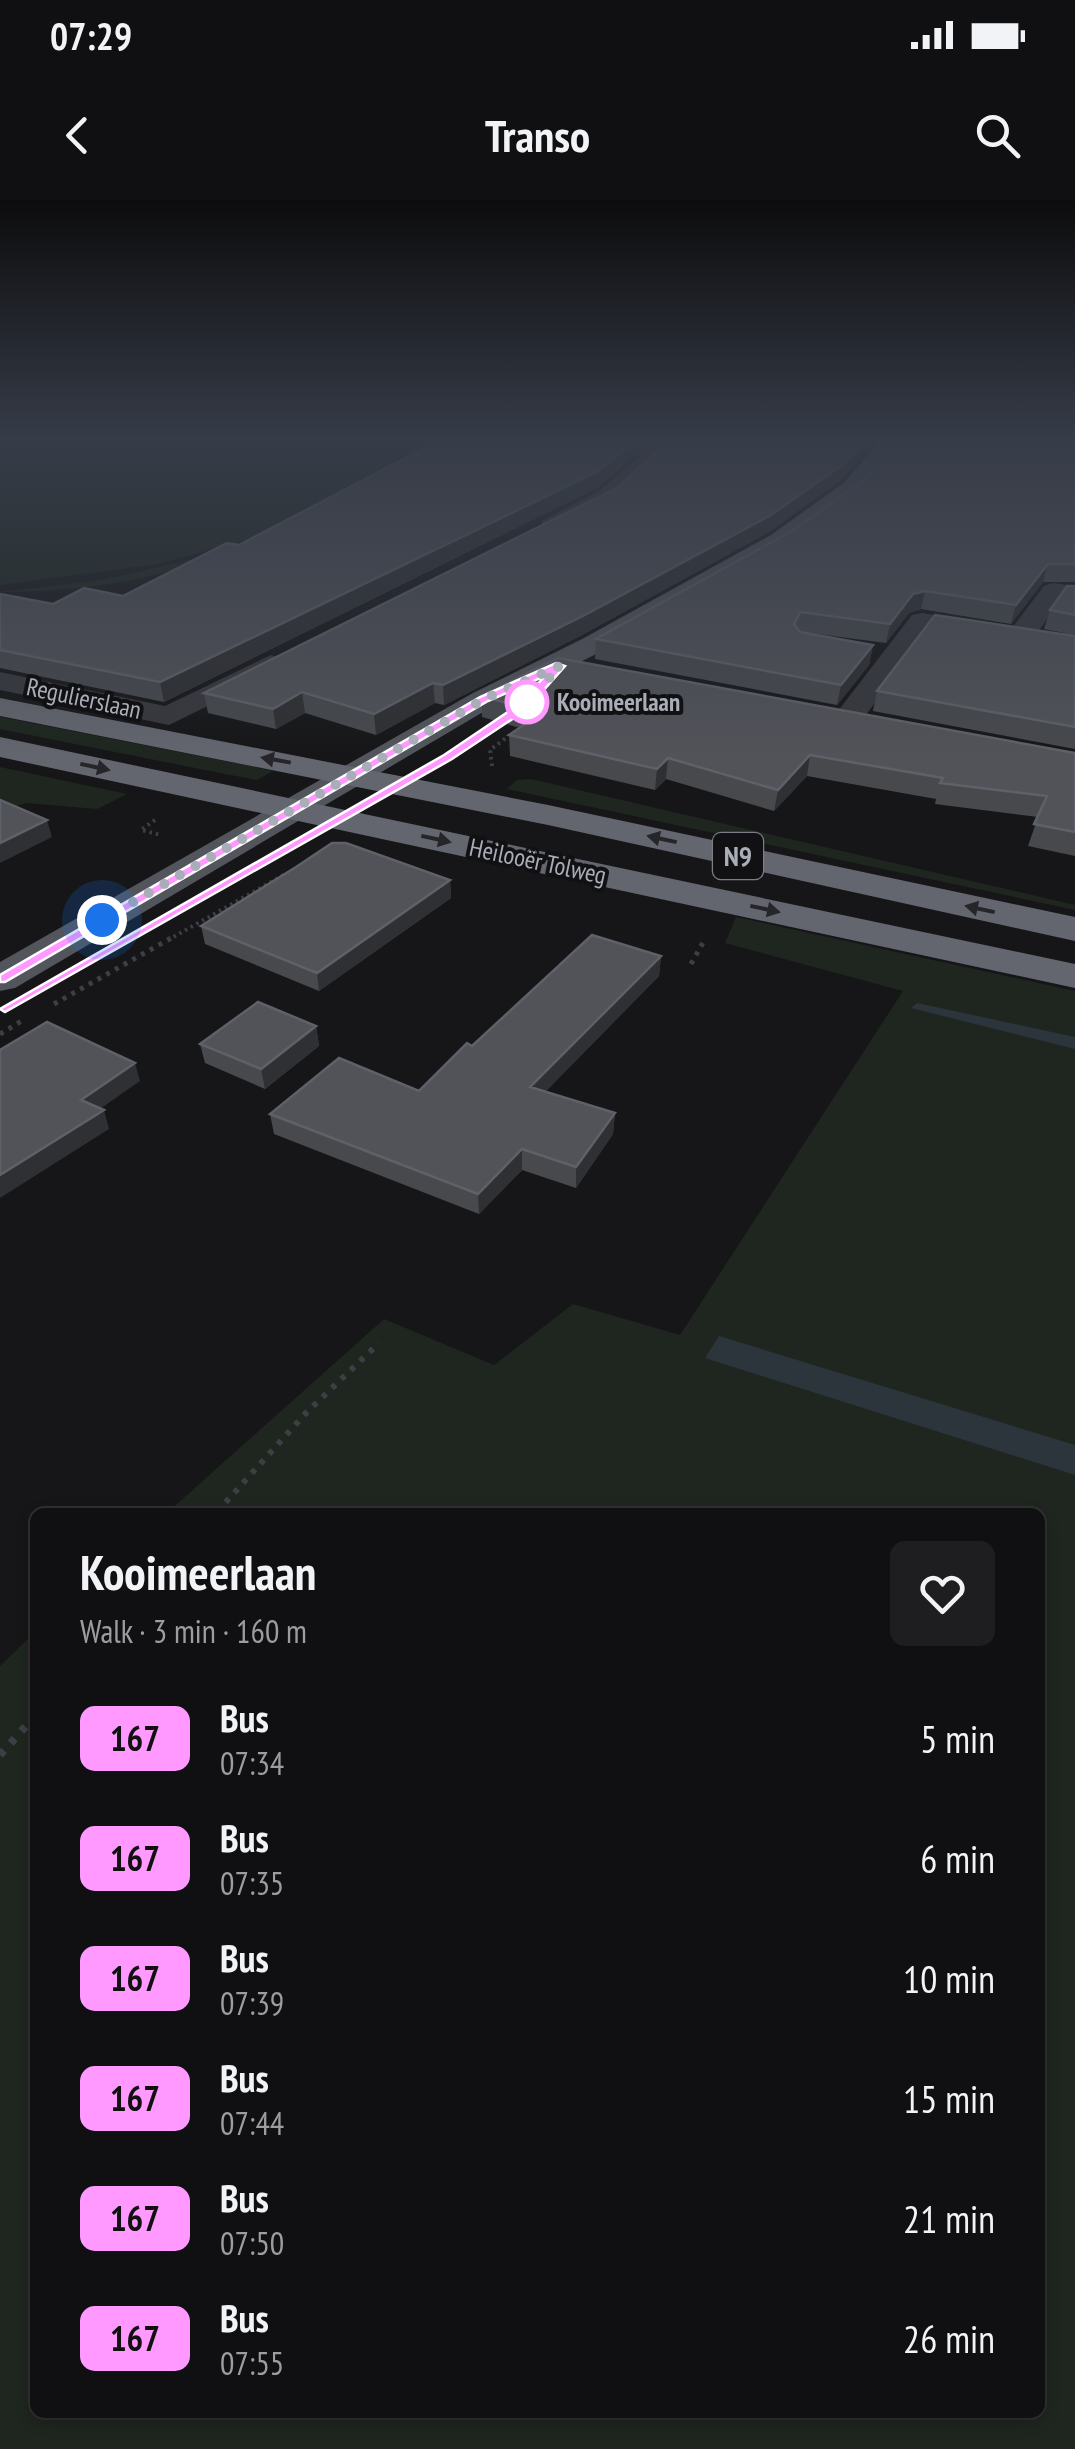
<!DOCTYPE html>
<html lang="en">
<head>
<meta charset="utf-8">
<style>
  body { margin:0; font-family:"PT Sans Narrow",sans-serif; background:#1e1e20; color:#f1f3f6; height:100vh; display:flex; flex-direction:column; font-size:38px; white-space:nowrap }
  * { box-sizing:border-box; margin:0 }
  p { font-size:32px; color:#9c9d9f }
  .icon { flex:none; width:55px; height:55px; fill:none; stroke:currentColor; stroke-width:2; stroke-linecap:round; stroke-linejoin:round }
  .map { position:relative; flex:1; overflow:hidden }
  .sheet { position:absolute; left:30px; top:1308px; width:1015px; height:910px; display:flex; flex-direction:column; background:#101012; border-radius:15px; box-shadow:0 5px 15px #0003,0 0 0 2px #303032 }
  .sheet>* { flex:none }
  .badge { padding:0 20px; border-radius:15px; font-size:35px; line-height:65px }
  .you { position:absolute; width:50px; height:50px; margin:-25px; border:8px solid #fff; border-radius:50%; background:#1a73e8; box-shadow:0 0 0 15px #1a73e833 }
  .map>.badge { position:absolute; translate:-50% -50%; box-shadow:0 0 0 5px #fff }
  .round { display:grid; place-items:center; flex:none; width:105px; height:105px; border-radius:15px; background:#1e1e20 }
  .headline { display:flex; align-items:center; justify-content:space-between; height:170px; padding:0 50px }
  h1 { font-size:48px; font-weight:600; line-height:75px }
  ul { padding:0; list-style:none }
  li { display:flex; align-items:center; gap:30px; height:120px; padding:0 50px }
  li div { flex:1 }
  li b { display:block; font-size:38px }
  li em { font-style:normal }
  li .badge { min-width:110px; font-weight:700; text-align:center }
  .status { display:flex; justify-content:space-between; align-items:center; height:70px; padding:0 50px; background:#101012; direction:ltr }
  .status svg { height:28px; fill:currentColor }
  header { display:flex; justify-content:space-between; align-items:center; height:130px; padding:0 50px; background:#101012; font-size:45px; font-weight:600 }
  .map>svg:first-child { display:block }
  .green { fill:#1e261f }
  .water { fill:#2c353c }
  .lines { fill:none; stroke-linecap:round; stroke-linejoin:round }
  .path-far3 { stroke:#3d3f44; stroke-width:4; stroke-dasharray:2.5 4; stroke-linecap:butt }
  .path-far2 { stroke:#3d3f44; stroke-width:5; stroke-dasharray:4 6; stroke-linecap:butt }
  .path-far1 { stroke:#3d3f44; stroke-width:6; stroke-dasharray:5 8; stroke-linecap:butt }
  .path { stroke:#3d3f44; stroke-width:8; stroke-dasharray:6 10; stroke-linecap:butt }
  .minor { fill:#37383d; fill-rule:evenodd }
  .major { fill:#53555c; fill-rule:evenodd }
  .highway { fill:#63666e; fill-rule:evenodd }
  .wall { fill:#47494d }
  .shaded-wall { fill:#2f3033 }
  .building { fill:#525359; stroke:#5f6168; stroke-width:2.5 }
  .oneway { fill:#26262a }
  .line { fill:#f9f; stroke:#fff; stroke-width:2.5 }
  .walk { stroke:#a8adb8; stroke-width:10; stroke-dasharray:0 18 }
  .stop-dot { fill:#fff; stroke:#f9f; stroke-width:5 }
  .labels { text-anchor:middle; stroke-width:8; stroke-linejoin:round; paint-order:stroke }
  .far-street-label { font-size:25px; fill:#a8adb8; stroke:#111113 }
  .far-stop-label { font-size:25px; font-weight:bold; fill:#a8adb8; stroke:#111113; text-anchor:start }
  .shield { fill:#111113; stroke:#7b7e86; stroke-width:2.5 }
  .shield-label { font-size:28px; font-weight:bold; fill:#a8adb8 }
</style>
</head>
<body>
<div class="status"><b>07:29</b><svg viewBox="0 0 49 12"><path d="M0 12V9h3v3zM5 12V6h3v6zM10 12V3h3v9zM15 12V0h3v12zM26 1h20v11H26zM47 4h2v5h-2z"/></svg></div>
<header><svg class="icon" aria-label="back" viewBox="0 0 24 24"><path d="M15 5l-7 7 7 7"/></svg>Transo<svg class="icon" aria-label="search" viewBox="0 0 24 24"><circle cx="10" cy="10" r="6"/><path d="M15 15l6 6"/></svg></header>
<div class="map">
<svg width="1075" height="2249" viewBox="0 0 1075 2249">
  <rect width="100%" height="100%" fill="#161618"/>
  <path class="green" d="M0,241h444l-186,96 -100,27 -158,21z
    M229,351c-74,31 -149,40 -229,41l102,-12z
    M0,517l245,48 28,6 -16,9 -32,-6 -225,-45z
    M0,567l127,27 -30,15 -71,-6 -26,9z
    M531,579l544,126v5l-568,-121 10,-9z
    M736,717l339,74v1458h-1075v-783l35,-34v780h1005v-900h-872l216,-193 110,46 79,-61 107,31 223,-344 -178,-48z"/>
  <path class="water" d="M917,803l158,34v12l-164,-41z
    M719,1136l356,109v30l-370,-117z"/>
  <g class="lines">
    <path class="path-far3" d="M492,566l-2,-16 24,-18
      M155,620l-14,10 20,5
      M168,740l119,-67"/>
    <path class="path-far2" d="M691,764l14,-25
      M54,804l119,-67
      M0,834l25,-15"/>
    <path class="path-far1" d="M217,1312l88,-98 74,-71"/>
    <path class="path" d="M0,1555l35,-39"/>
    <path class="minor" d="M658,241h21c-22,26 -102,99 -137,90v-10l57,-30z
      M1053,383l22,3v16l-15,-2 -22,32 37,6v16l-146,-24 -72,97 -11,2 -15,-9 81,-105 10,-2 90,15 32,-42z
      M271,455l10,3 4,6 -4,6 -112,55 -169,-35v-18l165,34z"/>
    <path class="major" d="M879,241h20l-38,51 -73,53 -184,105 -109,55 -480,283 -15,3v-29l473,-269 111,-55 187,-103 74,-53z"/>
    <path class="highway" d="M0,498l548,107 527,112v24l-527,-116 -548,-109z
      M0,537l1075,227v24l-1075,-231z"/>
  </g>
  <path class="wall" d="M438,241h215l-56,47 -433,214 -164,-34v-74l53,10 70,-8 116,-51z
    M669,241h205l-32,38 -73,53 -187,103 -138,70 -9,-2 -59,32 -71,-22 -29,16 -68,-16 -4,-20 413,-205z
    M1075,241v141h-32l-32,42 -90,-15 -12,4 -23,30 -83,-11 70,13 -4,20 -32,40 -242,-46 1,-20 196,-108 74,-52z
    M1075,386v49l-31,-6 6,-19z
    M1075,436v113l-202,-38 4,-20z
    M482,496l593,57v103l-47,-10 10,-29 -103,-13 1,-5 -129,-23 -33,35 -108,-32 -11,11 -145,-34 -1,-21 11,-7 -38,-11z
    M450,680l1,18 -132,93 -114,-47 -4,-18z
    M661,756l-2,20 -114,116 70,21 -2,21 -37,54 -54,-18 -43,44 -205,-80 -4,-20 149,-23 53,-45z
    M316,826l3,20 -54,43 -60,-26 -5,-19z"/>
  <path class="shaded-wall" d="M635,241h18l-56,47 -433,214 -4,-20z
    M864,241h10l-32,38 -73,53 -187,103 -138,70 -1,-20z
    M1048,364l-5,18 -32,42 5,-19z
    M925,391l-4,18 -12,4 -23,30 4,-19 23,-30z
    M873,445l-4,20 -32,40 4,-20z
    M433,483l2,20 -59,32 -2,-21z
    M302,492l3,21 -29,16 -3,-20z
    M810,555l-3,21 -33,35 4,-21z
    M668,558l-2,21 -11,11 2,-21z
    M47,620l5,17 -52,26v-20z
    M450,680l1,18 -132,93 -2,-18z
    M661,756l-2,20 -129,131v-20z
    M316,826l3,20 -54,43 -4,-20z
    M135,863l5,18 -53,37 -6,-18z
    M104,910l5,19 -109,69v-23z
    M615,913l-2,21 -37,54v-21z
    M522,949v21l-43,44 -1,-20z"/>
  <path class="building" d="M438,241h197l-38,31 -437,210 -160,-32v-56l53,10 31,-16 39,8 104,-53 12,2z
    M669,241h195l-19,22 -74,52 -188,101 -140,69 -10,-2 -59,31 -72,-22 -29,17 -69,-16 413,-205z
    M895,241h180v123h-27l-32,41 -91,-14 -12,3 -23,30 -90,-12 -6,12 6,8 73,13 -32,40 -245,-46 196,-108 74,-52z
    M1067,386h8v29l-25,-5z
    M935,415l140,21v91l-198,-36z
    M558,458l517,95v79l-41,-8 13,-28 -107,-13 3,-5 -133,-23 -32,35 -110,-32 -11,11 -148,-34 32,-22 -59,-17z
    M0,600l47,20 -47,23z
    M332,643h14l104,37 -133,93 -116,-47 95,-59z
    M592,735l69,21 -131,131 85,26 -39,54 -54,-18 -44,45 -208,-80 69,-56 80,33 48,-48 5,3z
    M258,802l58,24 -55,43 -61,-25z
    M47,822l88,41 -54,37 23,10 -104,65v-125z"/>
  <defs><path id="oneway-solid" d="M-6-.8H1V-3.2L6.5 0L1 3.2V.8H-6Z" transform="scale(2.5)"/></defs>
  <g class="oneway">
    <use href="#oneway-solid" transform="translate(276 560) rotate(-170)"/>
    <use href="#oneway-solid" transform="translate(95 567) rotate(12)"/>
    <use href="#oneway-solid" transform="translate(436 639) rotate(12)"/>
    <use href="#oneway-solid" transform="translate(662 639) rotate(-168)"/>
    <use href="#oneway-solid" transform="translate(765 709) rotate(12)"/>
    <use href="#oneway-solid" transform="translate(980 709) rotate(-168)"/>
  </g>
  <linearGradient id="sky" x2="0" y2="1"><stop stop-color="#0c0c0d"/><stop offset="0.43" stop-color="#363c48"/><stop offset="1" stop-color="#363c48" stop-opacity="0"/></linearGradient>
  <rect width="1075" height="556" fill="url(#sky)"/>
  <path class="line" d="M556,463l9,3 -39,44 -74,49 -447,253 -5,-3 444,-254 74,-50 27,-29 -57,25 -483,281h-5v-7l480,-278z"/>
  <g class="lines">
    <path class="walk" d="M102,720l382,-221 76,-33 -38,42 5,-6"/>
  </g>
  <circle class="stop-dot" cx="527" cy="502" r="20"/>
  <g class="labels">
    <g class="far-street-label">
      <text transform="translate(84 498) rotate(12)" y="9">Regulierslaan</text>
      <text transform="translate(538 661) rotate(12)" y="9">Heilooër Tolweg</text>
    </g>
    <g class="far-stop-label">
      <text x="557" y="511">Kooimeerlaan</text>
    </g>
    <rect class="shield" x="713" y="633" width="50" height="46" rx="8"/>
    <g class="shield-label">
      <text x="738" y="666">N9</text>
    </g>
  </g>
</svg>
<div class="you" style="left:102px;top:720px"></div>
<section class="sheet">
<div class="headline"><div><h1>Kooimeerlaan</h1><p>Walk · 3 min · 160 m</p></div><a class="round"><svg class="icon" aria-label="heart" viewBox="0 0 24 24"><path d="M12 20l-8-8c-3-5 5-10 8-4 3-6 11-1 8 4z"/></svg></a></div>
<ul>
<li><span class="badge" style="background:#f9f;color:#111">167</span><div><b>Bus</b><p>07:34</p></div><em>5 min</em></li>
<li><span class="badge" style="background:#f9f;color:#111">167</span><div><b>Bus</b><p>07:35</p></div><em>6 min</em></li>
<li><span class="badge" style="background:#f9f;color:#111">167</span><div><b>Bus</b><p>07:39</p></div><em>10 min</em></li>
<li><span class="badge" style="background:#f9f;color:#111">167</span><div><b>Bus</b><p>07:44</p></div><em>15 min</em></li>
<li><span class="badge" style="background:#f9f;color:#111">167</span><div><b>Bus</b><p>07:50</p></div><em>21 min</em></li>
<li><span class="badge" style="background:#f9f;color:#111">167</span><div><b>Bus</b><p>07:55</p></div><em>26 min</em></li>
</ul>
</section>
</div>
</body>
</html>
